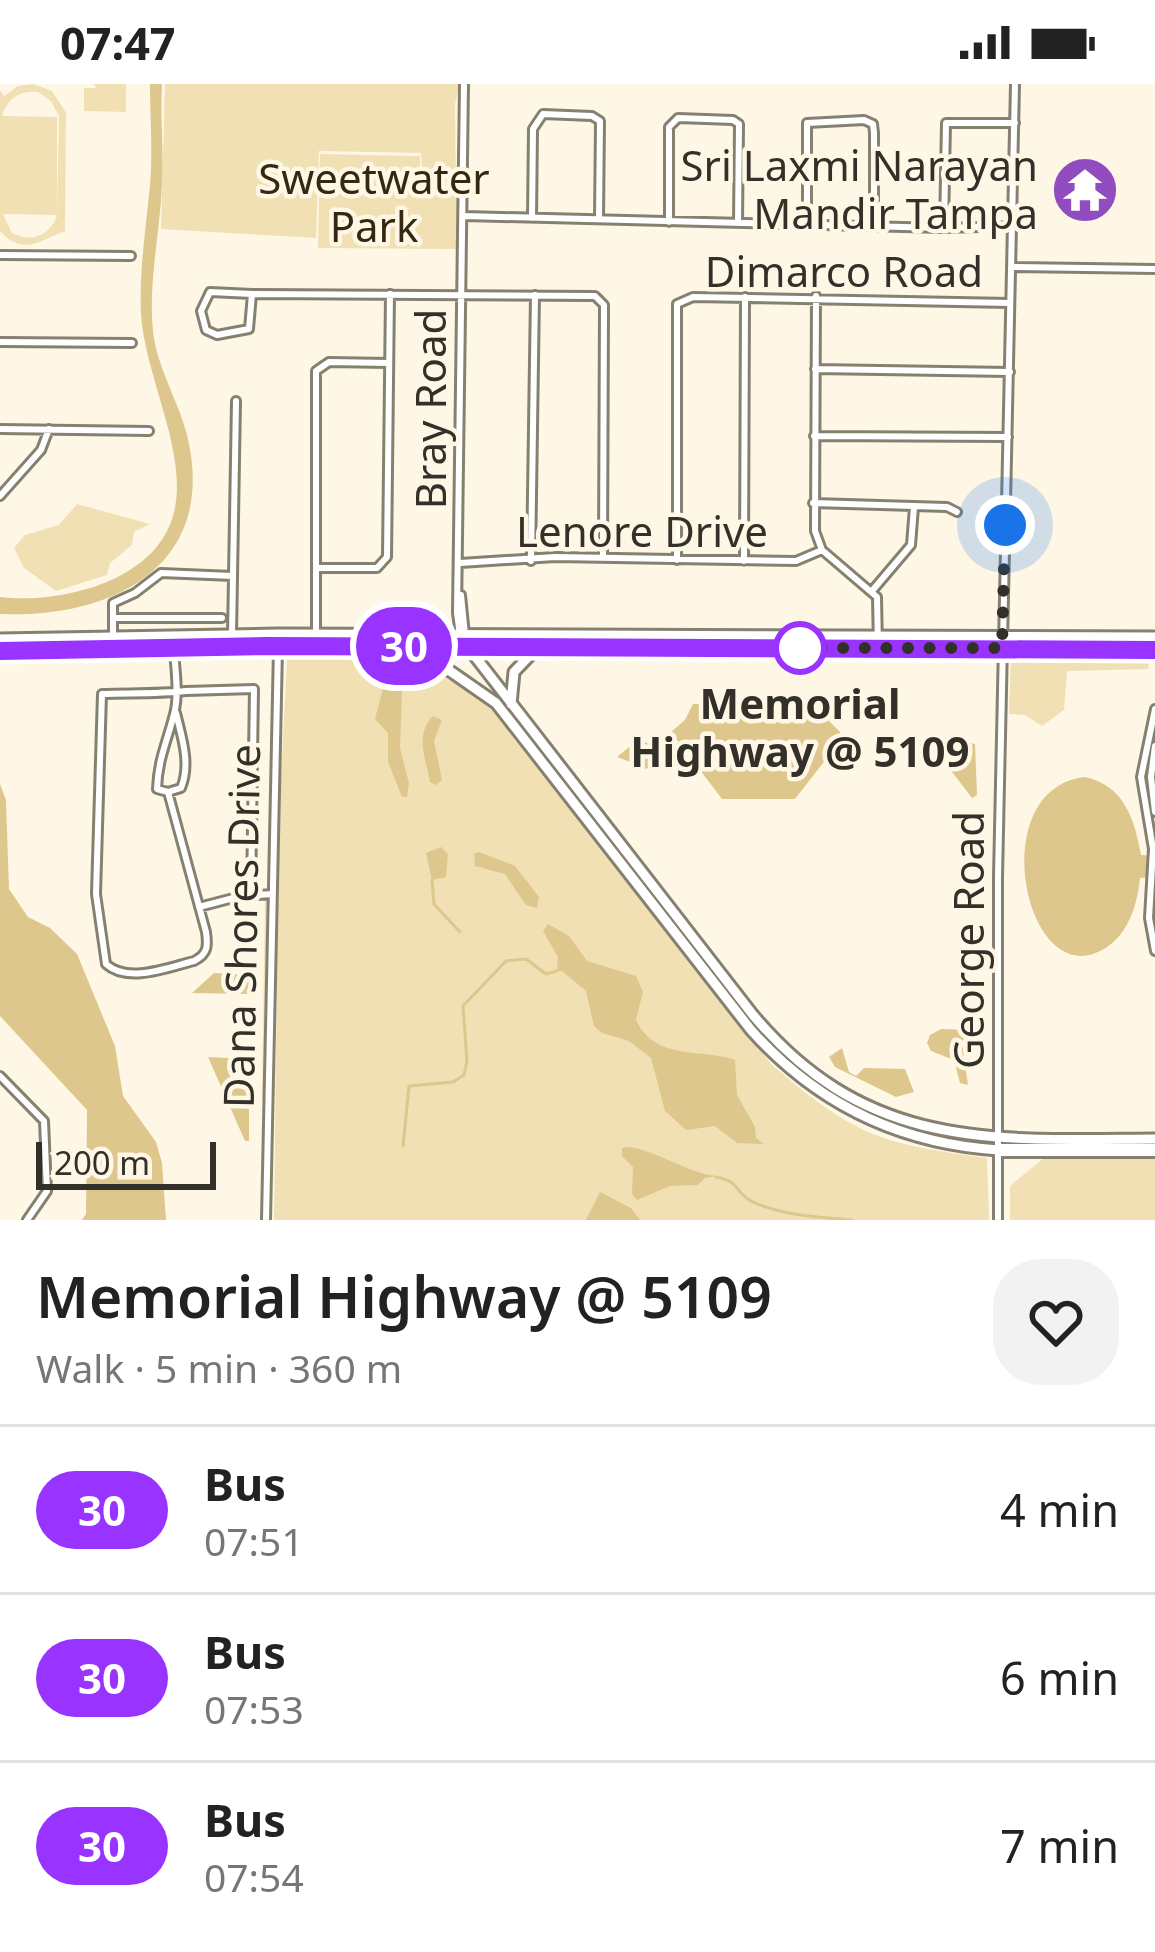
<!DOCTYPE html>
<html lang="en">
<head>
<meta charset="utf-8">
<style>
  body { margin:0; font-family:"Noto Sans",sans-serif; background:#f2f2f2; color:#222; height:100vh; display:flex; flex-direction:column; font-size:45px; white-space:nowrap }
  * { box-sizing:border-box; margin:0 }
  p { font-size:39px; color:#767676 }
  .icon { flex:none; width:66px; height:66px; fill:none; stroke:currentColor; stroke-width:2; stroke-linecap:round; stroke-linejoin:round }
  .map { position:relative; height:1136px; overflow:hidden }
  .details { display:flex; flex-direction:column; background:#fff; flex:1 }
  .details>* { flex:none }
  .badge { padding:0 24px; border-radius:39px; font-size:42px; line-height:78px }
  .scale { position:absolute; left:36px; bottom:30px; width:180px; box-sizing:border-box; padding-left:12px; border:6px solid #33302a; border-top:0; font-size:33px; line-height:42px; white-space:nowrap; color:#33302a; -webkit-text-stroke:9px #fef7e6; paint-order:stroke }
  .you { position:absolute; width:60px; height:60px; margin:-30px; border:9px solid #fff; border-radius:50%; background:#1a73e8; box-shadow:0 0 0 18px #1a73e833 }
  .map>.badge { position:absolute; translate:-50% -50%; box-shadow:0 0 0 6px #fff }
  .round { display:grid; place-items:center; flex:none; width:126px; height:126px; border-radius:48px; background:#f2f2f2 }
  .head { display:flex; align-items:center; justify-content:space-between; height:204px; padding:0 36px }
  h1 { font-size:57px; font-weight:600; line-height:90px }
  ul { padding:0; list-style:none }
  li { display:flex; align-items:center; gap:36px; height:168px; padding:0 36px; border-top:3px solid #e0e0e0 }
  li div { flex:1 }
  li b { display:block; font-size:45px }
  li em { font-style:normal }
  li .badge { min-width:132px; font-weight:700; text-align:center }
  .status { display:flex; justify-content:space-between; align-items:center; height:84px; padding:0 60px; background:#fff; direction:ltr }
  .status svg { height:33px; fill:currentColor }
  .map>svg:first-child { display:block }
  .green { fill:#f1e0b4; fill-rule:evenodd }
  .water { fill:#dec78d }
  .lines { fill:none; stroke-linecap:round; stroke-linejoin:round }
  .stream { stroke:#dec78d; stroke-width:3 }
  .minor-casing { stroke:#868071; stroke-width:12 }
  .major-casing { stroke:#868071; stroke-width:15 }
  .highway-casing { stroke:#868071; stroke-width:18 }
  .minor { stroke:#fff; stroke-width:6 }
  .major { stroke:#fff; stroke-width:9 }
  .highway { stroke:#fff; stroke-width:12 }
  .line-casing { stroke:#fff; stroke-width:27 }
  .line { stroke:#93f; stroke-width:18 }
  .walk { stroke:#33302a; stroke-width:12; stroke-dasharray:0 21.6 }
  .stop-dot { fill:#fff; stroke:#93f; stroke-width:6 }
  .labels { text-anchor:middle; stroke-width:9; stroke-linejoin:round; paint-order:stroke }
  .poi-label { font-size:42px; fill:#33302a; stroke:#fef7e6; text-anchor:end }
  .park-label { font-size:42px; fill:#34290f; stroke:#fef7e6 }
  .street-label { font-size:42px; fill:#33302a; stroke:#fef7e6 }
  .stop-label { font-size:42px; font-weight:bold; fill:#33302a; stroke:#fef7e6 }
</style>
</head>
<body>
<div class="status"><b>07:47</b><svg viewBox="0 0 49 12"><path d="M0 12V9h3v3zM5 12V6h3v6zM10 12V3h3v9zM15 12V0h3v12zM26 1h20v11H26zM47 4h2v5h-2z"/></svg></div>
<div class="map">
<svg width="1155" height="1136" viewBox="0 0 1155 1136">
  <rect width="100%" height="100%" fill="#fef7e6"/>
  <path class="green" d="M33,0l19,7 14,22 -1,118c-25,9 -41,26 -65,0v-141l4,6 14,-10zM38,8l13,9 8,15 -2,98v-97l-55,-1c5,-18 18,-26 36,-24zM3,130l54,1v1c-8,20 -25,27 -45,17z
    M94,0h32v28l-42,-1v-23h12z
    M165,0h295l-5,20 1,85h-33l-2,-36 -102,-2 -3,87 -155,-9z
    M320,70l100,2v35l39,1v57l-141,-1z
    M77,420l73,20 -16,8 -2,13 -22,18 -3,12 -51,16 -32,-23 -10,-20 11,-13 34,-10z
    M1011,569l139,1 -2,15 -81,2 -3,39 -22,16 -17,-11 -16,-1z
    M291,572c86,3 133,-3 203,54l278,355c28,24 61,51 94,66 38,17 81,21 121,27l2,62h-715l5,-403 8,-157z
    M265,814h5l-4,200 -4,1z
    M1155,1072v64h-145v-34l35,-29z"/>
  <path class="water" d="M150,0h12c-2,33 2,67 0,101 -2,48 -14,98 -9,146 4,37 25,69 34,104 32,130 -74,184 -187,179v-17c38,5 91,-4 125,-24 103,-60 22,-170 16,-259 -2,-42 5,-87 9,-129 3,-33 0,-67 0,-101z
    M390,592l9,5 3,8 -2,59 9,35 -2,14h-5l-14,-35v-29l-13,-14 9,-35z
    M693,620h119l32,32 -49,63h-73l-51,-67 14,-12z
    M433,632l9,4 -8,21 8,39 -6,5 -6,-3c-4,-24 -16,-46 3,-66z
    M639,655l12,6 26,4 2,5c-6,4 -36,17 -42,17l-4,-8 -16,-6z
    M967,658l8,2 2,51 -5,3 -26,-34 13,-20z
    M1085,693c39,8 50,43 56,78l14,1v21l-15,1c-3,27 -11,56 -36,71 -79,47 -122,-161 -19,-172z
    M0,700l6,16 3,89 19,28 22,11 27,26 38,92 8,50 33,46 6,21 4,57h-84l4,-6 1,-104 -87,-94z
    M441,763l7,7 -2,23 -14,3 -6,-27z
    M479,768l36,14 24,31 -2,11 -11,-3 -21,-31 -30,-8 -1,-12z
    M548,840l21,12 18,25 49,15 7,16 -7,28c20,42 67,28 99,40l2,35 18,32 1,11 8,6 -27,-1 -22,-17 -29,4 -21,-19 -14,-53 -22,-17 -27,-8 -8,-7 -8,-35 -24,-20h-5l1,-14 -15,-26z
    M214,889l37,2v19l-59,-1z
    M941,945l28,1 1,4 -8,8 6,43 -8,-2 -6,-23 -23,-9 -4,-8 3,-8z
    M842,964l7,24 7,4 8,-8 41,1 9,23 -18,5 -61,-30 -6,-10z
    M208,973l20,1 21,16v67h-4z
    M629,1063c31,5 58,26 88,29l-12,2 -7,7 -28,1 -33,14 -5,-6 1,-27 -11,-11v-8z
    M600,1108l31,16 9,12h-54z"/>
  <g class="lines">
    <path class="stream" d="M432,796l2,24 26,28
      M403,1062l6,-60 44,-4 11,-7 3,-14 -4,-55 43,-45 20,-2 20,15 11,-3
      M716,1093c25,4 19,18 39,26 31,13 64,14 97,17"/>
    <defs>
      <path id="minor" d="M464,0l-7,529 3,22 10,10
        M465,132l479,12 69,-2
        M532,134l1,-89 10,-15 49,2 8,5 -1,98
        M669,138v-95l9,-9 55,2 6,4 -1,99
        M807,140v-101l57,-3 9,4 1,9v93
        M944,144l2,-105h69
        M0,171l131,1
        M1013,183l142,2
        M210,208l42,2 -3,35 -32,6 -11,-5 -5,-19z
        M252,210l343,2 9,9 -1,252
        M816,212l-1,235 7,19 55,47 1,51
        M0,258l132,1
        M815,285l195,3
        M0,345l149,2
        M814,352l194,1
        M0,412l41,-46 8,-21
        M813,419l134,4 10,5
        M677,476v-256l16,-7 317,6
        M531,477l4,-266
        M744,477l1,-264
        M460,479l95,-6 241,4 26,-11
        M317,484h60l10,-11 3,-263
        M872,507l39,-46 3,-38
        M461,511l4,40
        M113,534v-15l22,-10 26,-20 72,3
        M232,551l4,-234
        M113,552v-18h109
        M316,562v-275l13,-9 60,1
        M174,565c1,20 5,42 1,61 -7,30 -17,48 -18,79l11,3 38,140c2,14 2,22 -12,29 -25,6 -66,23 -88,3l-10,-70 6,-200c28,-1 56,0 84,-3l68,-2 -3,207
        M1155,625l-14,68 12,72 -4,69 6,33
        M1155,662l-4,31 4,35
        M168,708l13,-4c10,-24 1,-50 -5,-75
        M199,823l42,-11 31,-2
        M0,992l44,45 3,70 -20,29
        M266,1136l12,-572
        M998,1136v-343l17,-793"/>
      <path id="major" d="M0,555l278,-5 877,3
        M467,562l286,369c114,136 240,125 402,124
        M384,566l66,21 46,32 255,327c66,74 150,114 248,120
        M0,567l278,-5 877,4
        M511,620l3,-32 23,-24"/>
      <path id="highway" d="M999,1066h156"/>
    </defs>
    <use href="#minor" class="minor-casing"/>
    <use href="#major" class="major-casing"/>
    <use href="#highway" class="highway-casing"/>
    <use href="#minor" class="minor"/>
    <use href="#major" class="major"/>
    <use href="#highway" class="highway"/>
  </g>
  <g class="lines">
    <defs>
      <path id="line" d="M0,567l266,-5 889,4"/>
    </defs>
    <use href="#line" class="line-casing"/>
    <use href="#line" class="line"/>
    <path class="walk" d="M800,564h202l3,-123"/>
  </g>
  <defs>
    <symbol id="temple-disc" viewBox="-11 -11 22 22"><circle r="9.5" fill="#914cc0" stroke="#fef7e6"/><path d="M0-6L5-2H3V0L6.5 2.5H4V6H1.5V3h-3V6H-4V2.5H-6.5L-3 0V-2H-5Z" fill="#fff"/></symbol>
  </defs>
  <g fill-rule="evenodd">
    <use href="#temple-disc" x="1047" y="68" width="76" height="76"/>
  </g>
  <circle class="stop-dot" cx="800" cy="564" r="24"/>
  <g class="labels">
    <g class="poi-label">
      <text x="1038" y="97">Sri Laxmi Narayan<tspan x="1038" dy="48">Mandir Tampa</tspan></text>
    </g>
    <g class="park-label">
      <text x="374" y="110">Sweetwater<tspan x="374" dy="48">Park</tspan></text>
    </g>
    <g class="street-label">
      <text x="844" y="203">Dimarco Road</text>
      <text transform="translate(431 325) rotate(-90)" y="15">Bray Road</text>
      <text x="642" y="463">Lenore Drive</text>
      <text transform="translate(242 842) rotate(-89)" y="15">Dana Shores Drive</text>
      <text transform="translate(969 856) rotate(-90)" y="15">George Road</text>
    </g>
    <g class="stop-label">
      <text x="800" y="635">Memorial<tspan x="800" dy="48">Highway @ 5109</tspan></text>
    </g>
  </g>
</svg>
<div class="scale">200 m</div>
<div class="you" style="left:1005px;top:441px"></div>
<b class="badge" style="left:404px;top:562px;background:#93f;color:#fff">30</b>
</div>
<section class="details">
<div class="head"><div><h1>Memorial Highway @ 5109</h1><p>Walk · 5 min · 360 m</p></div><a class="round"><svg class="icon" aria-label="heart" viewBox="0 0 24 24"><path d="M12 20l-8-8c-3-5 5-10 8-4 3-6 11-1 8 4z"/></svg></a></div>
<ul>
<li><span class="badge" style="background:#93f;color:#fff">30</span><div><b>Bus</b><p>07:51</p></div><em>4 min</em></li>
<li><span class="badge" style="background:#93f;color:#fff">30</span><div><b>Bus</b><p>07:53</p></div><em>6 min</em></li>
<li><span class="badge" style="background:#93f;color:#fff">30</span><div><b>Bus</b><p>07:54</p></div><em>7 min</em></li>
</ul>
</section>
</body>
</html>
